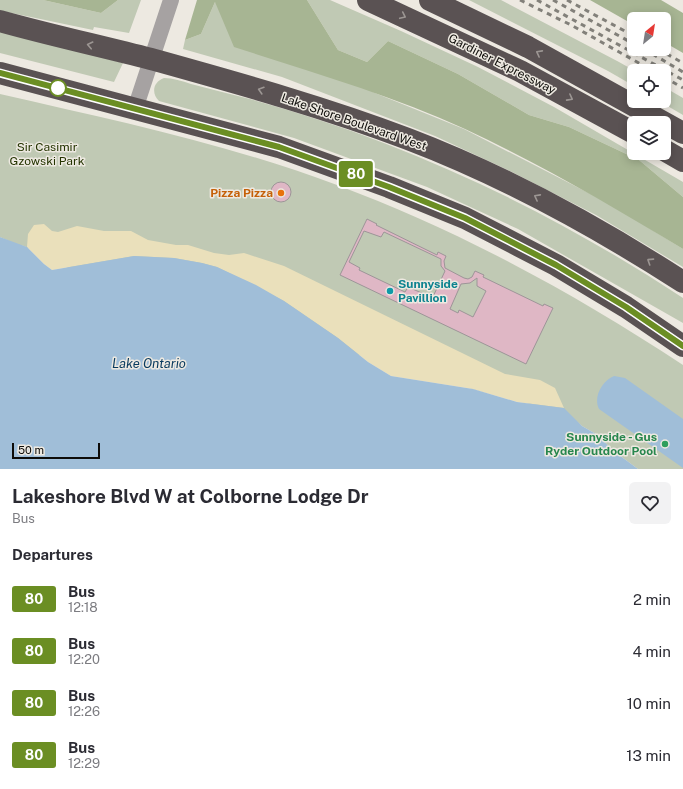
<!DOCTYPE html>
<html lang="en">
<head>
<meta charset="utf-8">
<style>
  body { margin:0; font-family:"Public Sans",sans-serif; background:#f2f2f3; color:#2b2b33; height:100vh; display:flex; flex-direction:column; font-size:15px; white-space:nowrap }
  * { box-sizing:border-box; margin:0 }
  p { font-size:13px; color:#7c7c81 }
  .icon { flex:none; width:22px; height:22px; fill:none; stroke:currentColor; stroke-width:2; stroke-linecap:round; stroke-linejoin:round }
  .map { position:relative; height:469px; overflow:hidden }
  .panel { display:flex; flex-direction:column; background:#fff; flex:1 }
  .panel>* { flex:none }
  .badge { padding:0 8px; border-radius:3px; font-size:14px; line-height:26px }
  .needle { width:26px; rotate:30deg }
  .buttons { position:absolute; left:627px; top:12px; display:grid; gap:8px }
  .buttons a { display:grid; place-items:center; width:44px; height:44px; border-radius:6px; background:#fff; box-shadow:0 2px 10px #0003; font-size:20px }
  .scale { position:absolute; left:12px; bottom:10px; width:88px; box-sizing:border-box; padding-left:4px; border:2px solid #0d0c09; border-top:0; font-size:11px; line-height:14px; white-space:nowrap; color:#0d0c09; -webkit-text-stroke:3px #ede9e1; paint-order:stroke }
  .map>.badge { position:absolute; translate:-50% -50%; box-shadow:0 0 0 2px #fff }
  h2 { padding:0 12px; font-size:15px; line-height:36px }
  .round { display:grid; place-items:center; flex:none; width:42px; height:42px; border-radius:6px; background:#f2f2f3 }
  .overview { display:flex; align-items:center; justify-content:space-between; height:68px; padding:0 12px }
  h1 { font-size:19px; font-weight:700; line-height:30px }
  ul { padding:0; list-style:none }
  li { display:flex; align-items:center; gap:12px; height:52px; padding:0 12px }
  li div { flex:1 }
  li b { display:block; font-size:15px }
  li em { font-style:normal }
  li .badge { min-width:44px; font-weight:700; text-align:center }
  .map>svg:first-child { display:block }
  .green { fill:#c0c9b4 }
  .forest { fill:#a7b593 }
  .sand { fill:#eae0bb }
  .water { fill:#a0bed8 }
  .building { fill:#dfb7c5; stroke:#9d9598; fill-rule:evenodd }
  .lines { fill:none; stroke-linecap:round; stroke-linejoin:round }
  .minor { stroke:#a6a2a2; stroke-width:16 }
  .highway { stroke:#5a5253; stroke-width:22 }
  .rail { stroke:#82807a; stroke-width:3; stroke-dasharray:5 5; stroke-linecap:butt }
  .oneway { stroke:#9c9693 }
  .line-casing { stroke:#fff; stroke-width:9 }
  .line { stroke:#6b8e23; stroke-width:6 }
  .stop-dot { fill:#fff; stroke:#6b8e23; stroke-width:2 }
  .food-dot { fill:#e8710a; stroke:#ede9e1; stroke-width:1.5 }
  .culture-dot { fill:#0f9aa8; stroke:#ede9e1; stroke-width:1.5 }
  .leisure-dot { fill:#2e9e5b; stroke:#ede9e1; stroke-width:1.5 }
  .labels { text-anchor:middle; stroke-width:3; stroke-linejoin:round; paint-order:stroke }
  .street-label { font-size:12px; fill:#0d0c09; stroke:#ede9e1 }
  .park-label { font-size:12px; fill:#243400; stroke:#ede9e1 }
  .food-label { font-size:12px; font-weight:bold; fill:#c56008; stroke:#ede9e1; text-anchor:end }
  .culture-label { font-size:12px; font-weight:bold; fill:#0d838f; stroke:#ede9e1; text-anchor:start }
  .leisure-label { font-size:12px; font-weight:bold; fill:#27864d; stroke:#ede9e1; text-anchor:end }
  .water-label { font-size:13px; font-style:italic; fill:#083a5e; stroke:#ede9e1 }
</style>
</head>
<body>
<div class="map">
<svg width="683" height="469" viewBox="0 0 683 469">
  <rect width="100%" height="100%" fill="#ede9e1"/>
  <path class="green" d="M0,0h43l58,13 17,-13h23l-12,33 -35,-6 -1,3 -91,-19h-2z
    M307,0h23l71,31 77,36 76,40 129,75v15l-44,-37 -70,-33 -40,-12 -71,-41 -70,-33 -21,21 -29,-12z
    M469,0h32l118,62 16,9h-1v15l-26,-15z
    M215,2l160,91 89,36 146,75 73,45v18l-87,-52 -84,-43 -77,-36 -153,-59 -99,-28 2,-9 16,-6z
    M0,30l123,33 -9,19 -114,-29z
    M164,78c9,0 18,3 27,6 18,5 36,9 55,14 156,42 302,111 437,200v25l-165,-94 -91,-42 -133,-49 -135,-37c-8,-8 -6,-19 5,-23z
    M664,87l19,11v17l-24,-14h5z
    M0,94c113,26 228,50 337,91 123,46 237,108 346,180v104h-45l-23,-17 -19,-18 -14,-8 -14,-12 -95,-25 -405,-121 -44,-22 -6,-1 -18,-8z"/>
  <path class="forest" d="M43,0h75l-17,13z
    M197,0h110l31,50 29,12 21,-21 70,33 71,41 40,12 70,33 44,37v52c-71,-43 -143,-85 -218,-120 -74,-34 -154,-57 -231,-82l-19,-45 -14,32 -16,6z
    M590,0h71l22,13v40l-19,-11v-23h-30v6z"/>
  <path class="sand" d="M44,224l8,7 6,1 19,-6 27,5h27l17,9 28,5h12l26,8 15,2 15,-2 40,13 221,108 35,6 15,8 9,20 -47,-6 -44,-13 -82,-13 -23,-14 -30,-24 -54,-37 -67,-34 -15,-4 -28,-5 -40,-2 -82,14 -8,-6 -17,-17 1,-13 6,-9z"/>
  <path class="water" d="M0,237l27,10 17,17 8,6 82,-14 40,2 28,5 15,4 39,18 28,16 54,37 30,24 23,14 82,13 44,13 47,6 18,18 14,8 19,18 23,17h-638z
    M614,376l11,2 58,41v49l-84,-59c-6,-12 3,-28 15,-33z"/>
  <path class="building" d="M271 192a10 10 0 1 1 20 0a10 10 0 1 1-20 0Z
    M367,219l10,5 -1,1 61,30 1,-3 8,4 -2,5 1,7 19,10 4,1 4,-2 3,-6 9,4 -1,2 60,29 1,-2 9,4 -27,56 -186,-89zM364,231l17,6 3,-5 57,27v7l4,5 -14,30 -9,-4 2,-3 -16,-7 -3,5 -46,-22 1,-2 -11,-6zM477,278v8l9,5 -13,26 -14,-7 -1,3 -8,-4 11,-25 9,-1z"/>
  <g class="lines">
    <path class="minor" d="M135,109l36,-109"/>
    <path class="highway" d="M368,0l152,71 114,62
      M430,0l98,47 155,86
      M0,21c50,14 101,25 151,38 86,24 173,48 257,80 97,37 188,87 275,143
      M0,73l279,74 110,40 76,31 91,47 70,42 57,39
      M664,150l19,11"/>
    <path class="rail" d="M520,0l51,25 82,46
      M537,0l146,80
      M553,0l81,44
      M567,0l67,36
      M644,49l39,23
      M658,49l25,14
      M664,77l19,11"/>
  </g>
  <defs><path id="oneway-chevron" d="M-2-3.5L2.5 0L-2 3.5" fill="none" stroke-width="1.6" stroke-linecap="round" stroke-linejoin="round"/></defs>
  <g class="oneway">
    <use href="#oneway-chevron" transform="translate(403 16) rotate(25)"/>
    <use href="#oneway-chevron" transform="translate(90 45) rotate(-167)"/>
    <use href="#oneway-chevron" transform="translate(539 53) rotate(-152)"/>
    <use href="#oneway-chevron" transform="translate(261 90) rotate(-163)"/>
    <use href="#oneway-chevron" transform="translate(570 98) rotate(28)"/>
    <use href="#oneway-chevron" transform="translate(537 197) rotate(-152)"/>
    <use href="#oneway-chevron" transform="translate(650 261) rotate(-147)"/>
  </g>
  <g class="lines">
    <defs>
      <path id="line" d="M0,73l279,74 110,40 76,31 91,47 70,42 57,39"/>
    </defs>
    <use href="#line" class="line-casing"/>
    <use href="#line" class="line"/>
  </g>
  <circle class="stop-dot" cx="58" cy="88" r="8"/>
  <circle class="food-dot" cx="281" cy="193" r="4"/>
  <circle class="culture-dot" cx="390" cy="291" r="4"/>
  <circle class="leisure-dot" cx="665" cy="444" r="4"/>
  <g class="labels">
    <g class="street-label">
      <text transform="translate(502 64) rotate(27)" y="4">Gardiner Expressway</text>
      <text transform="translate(354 122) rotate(19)" y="4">Lake Shore Boulevard West</text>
    </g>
    <g class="park-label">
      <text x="47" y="151">Sir Casimir<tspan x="47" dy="14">Gzowski Park</tspan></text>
    </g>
    <g class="food-label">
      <text x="273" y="197">Pizza Pizza</text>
    </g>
    <g class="culture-label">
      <text x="398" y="288">Sunnyside<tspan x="398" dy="14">Pavillion</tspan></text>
    </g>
    <g class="leisure-label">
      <text x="657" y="441">Sunnyside - Gus<tspan x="657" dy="14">Ryder Outdoor Pool</tspan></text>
    </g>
    <g class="water-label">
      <text x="149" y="368">Lake Ontario</text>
    </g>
  </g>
</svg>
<div class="buttons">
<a><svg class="needle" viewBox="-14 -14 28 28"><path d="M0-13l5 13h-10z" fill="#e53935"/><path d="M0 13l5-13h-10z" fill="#7c7c81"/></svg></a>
<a><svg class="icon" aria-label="locate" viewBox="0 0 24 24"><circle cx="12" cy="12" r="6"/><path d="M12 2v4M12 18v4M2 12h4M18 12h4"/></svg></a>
<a><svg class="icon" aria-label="layers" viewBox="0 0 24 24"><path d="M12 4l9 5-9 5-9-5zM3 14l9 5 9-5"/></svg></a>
</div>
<div class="scale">50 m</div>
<b class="badge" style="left:356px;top:174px;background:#6b8e23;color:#fff">80</b>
</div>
<section class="panel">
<div class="overview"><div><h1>Lakeshore Blvd W at Colborne Lodge Dr</h1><p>Bus</p></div><a class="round"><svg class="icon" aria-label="heart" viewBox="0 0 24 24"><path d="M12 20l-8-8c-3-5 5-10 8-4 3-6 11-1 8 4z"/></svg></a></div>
<h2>Departures</h2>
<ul>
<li><span class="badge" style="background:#6b8e23;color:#fff">80</span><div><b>Bus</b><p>12:18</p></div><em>2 min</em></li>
<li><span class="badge" style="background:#6b8e23;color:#fff">80</span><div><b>Bus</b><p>12:20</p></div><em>4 min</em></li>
<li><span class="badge" style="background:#6b8e23;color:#fff">80</span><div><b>Bus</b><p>12:26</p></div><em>10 min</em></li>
<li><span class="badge" style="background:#6b8e23;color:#fff">80</span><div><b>Bus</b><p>12:29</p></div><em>13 min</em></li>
</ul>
</section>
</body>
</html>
